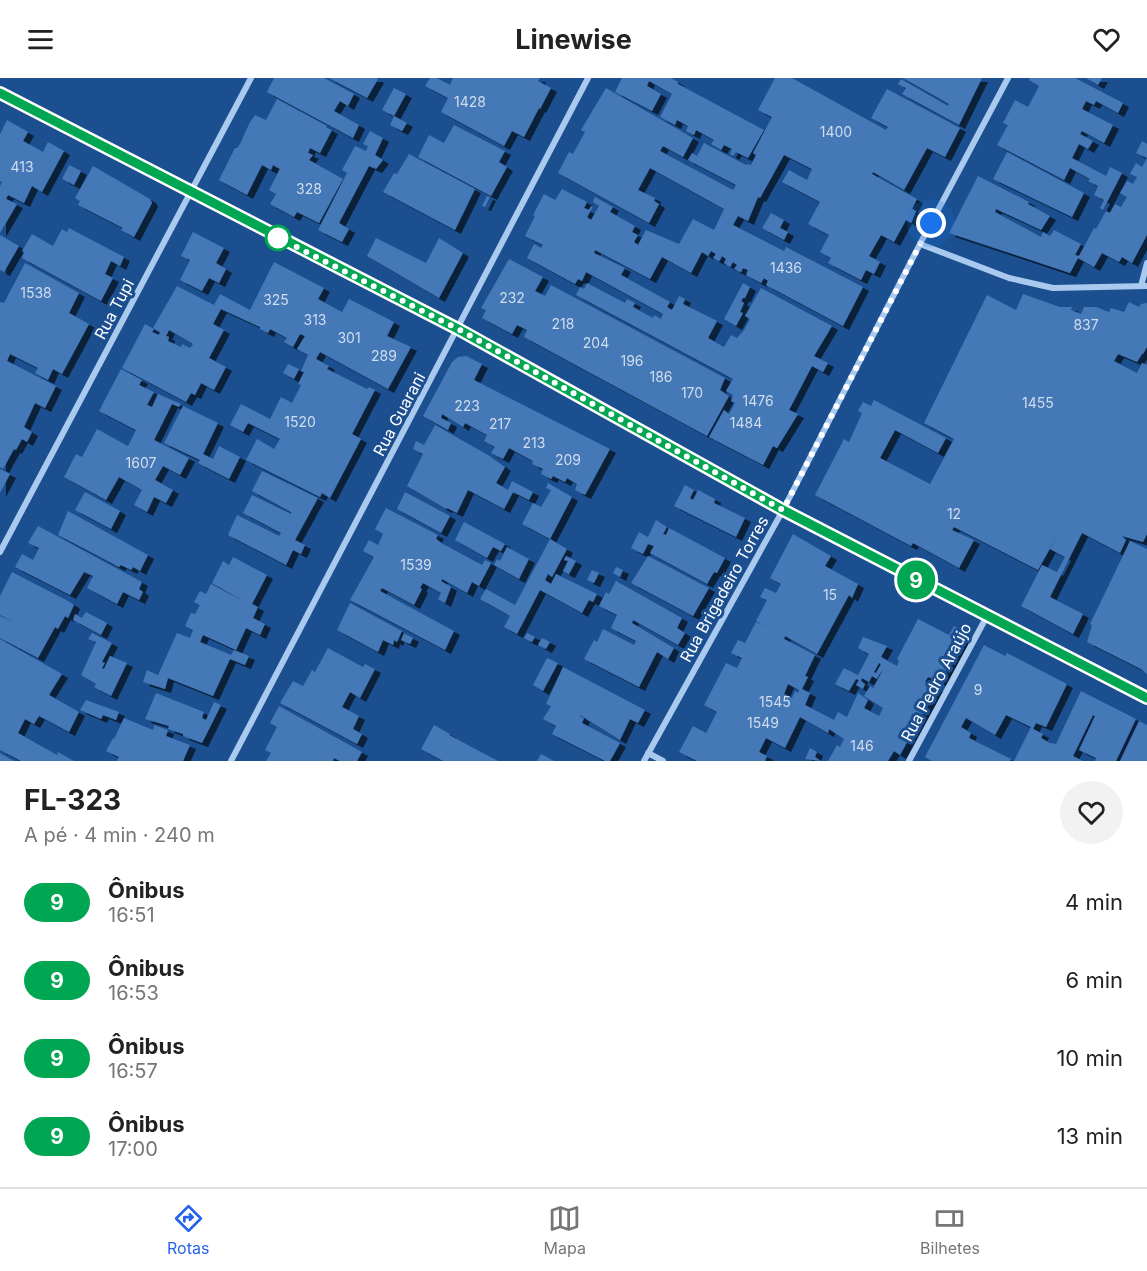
<!DOCTYPE html>
<html lang="pt">
<head>
<meta charset="utf-8">
<style>
  body { margin:0; font-family:Inter,sans-serif; background:#f2f2f2; color:#222; height:100vh; display:flex; flex-direction:column; font-size:22px; white-space:nowrap }
  * { box-sizing:border-box; margin:0 }
  p { font-size:20px; color:#767676 }
  .icon { flex:none; width:33px; height:33px; fill:none; stroke:currentColor; stroke-width:2; stroke-linecap:round; stroke-linejoin:round }
  .map { position:relative; height:683px; overflow:hidden }
  .sheet { display:flex; flex-direction:column; background:#fff; flex:1 }
  .sheet>* { flex:none }
  .badge { padding:0 12px; border-radius:20px; font-size:21px; line-height:39px }
  .you { position:absolute; width:30px; height:30px; margin:-15px; border:4px solid #fff; border-radius:50%; background:#1a73e8; box-shadow:0 0 0 9px #1a73e833 }
  .map>.badge { position:absolute; translate:-50% -50%; box-shadow:0 0 0 3px #fff }
  .round { display:grid; place-items:center; flex:none; width:63px; height:63px; border-radius:32px; background:#f2f2f2 }
  .headline { display:flex; align-items:center; justify-content:space-between; height:102px; padding:0 24px }
  h1 { font-size:28px; font-weight:700; line-height:45px }
  ul { padding:0; list-style:none }
  li { display:flex; align-items:center; gap:18px; height:78px; padding:0 24px }
  li div { flex:1 }
  li b { display:block; font-size:22px }
  li em { font-style:normal }
  li .badge { min-width:66px; font-weight:700; text-align:center }
  header { display:flex; justify-content:space-between; align-items:center; height:78px; padding:0 24px; background:#fff; font-size:27px; font-weight:700 }
  .menu { display:flex; justify-content:space-around; align-items:center; height:84px; border-top:2px solid #e0e0e0; background:#fff; font-size:16px; color:#767676 }
  .menu a { display:grid; justify-items:center; gap:3px }
  .menu .current { color:#2563eb }
  .map>svg:first-child { display:block }
  .building { fill:#4478b7; fill-rule:evenodd; filter:url(#shadow) }
  .lines { fill:none; stroke-linecap:round; stroke-linejoin:round }
  .street { stroke:#a9c9ee; stroke-width:6 }
  .line-casing { stroke:#fff; stroke-width:14 }
  .line { stroke:#00a651; stroke-width:9 }
  .walk { stroke:#fff; stroke-width:6; stroke-dasharray:0 10.8 }
  .stop-dot { fill:#fff; stroke:#00a651; stroke-width:3 }
  .labels { text-anchor:middle; stroke-width:6; stroke-linejoin:round; paint-order:stroke }
  .number-label { font-size:14px; fill:#d0dded }
  .street-label { font-size:16px; fill:#fff; stroke:#1b4f8f }
</style>
</head>
<body>
<header><svg class="icon" aria-label="menu" viewBox="0 0 24 24"><path d="M4 6h16M4 12h16M4 18h16"/></svg>Linewise<svg class="icon" aria-label="heart" viewBox="0 0 24 24"><path d="M12 20l-8-8c-3-5 5-10 8-4 3-6 11-1 8 4z"/></svg></header>
<div class="map">
<svg width="1147" height="683" viewBox="0 0 1147 683">
  <defs>
    <filter id="shadow"><feDropShadow dx="6" dy="4" stdDeviation="0" flood-color="#0009"/></filter>
  </defs>
  <rect width="100%" height="100%" fill="#1b4f8f"/>
  <path class="building" d="M274,0h50l30,16 -6,12 -8,-5 -6,10 25,14 -6,13 -86,-46z
    M329,0h47l2,1 -11,19z
    M430,0h7l13,7 3,-7h87l-2,3 13,7 -11,21 -1,-1 -15,29 -12,-6 -8,15 -63,-34 7,-14 -23,-12z
    M622,0h49l7,4v2l86,46 -16,28 -12,-6 -3,4 -3,-2 2,-5 -8,-4 -3,5 -10,-6 3,-4 -18,-10 -2,5 -8,-4 2,-5 -11,-6 -2,5 -15,-8 12,-23 -23,-13 -2,5 14,8 -9,17 -37,-19z
    M775,0h17l94,52 2,-3 -17,-9 16,-29 73,39 -15,29 -18,-9 -23,42 -31,-18 -1,2 45,25 -5,10 4,2 -5,12 -5,-3 -12,22 -13,-7 -12,21 11,6 -6,12 -8,-4 -5,10 -33,-17 3,-5 -11,-6 9,-17 -21,-11 12,-22 -38,-20 7,-12 18,10 5,-11 -28,-14 -24,43 -2,-1 -10,24 -10,-5 -5,9 51,26 2,-4 77,40 -20,39 -77,-41 2,-4 -4,-3 -3,5 -15,-8 2,-5 -5,-2 -2,4 -7,-3 3,-4 -4,-3 -3,5 -6,-4 2,-4 -4,-3 -3,5 -6,-3 3,-4 -5,-3 -3,5 -6,-4 -11,21 -29,-16 -12,22 -55,-29 -1,3 31,15 -4,7 49,27 -3,5 5,3 7,-14 6,3 -2,5 34,17 -9,17 16,9 7,-12 6,3 7,-8 6,-11 -5,-3 16,-28 71,38 -18,30 14,7 -5,9 -11,-6 -23,44 9,4 -21,34 -4,-2 -10,19 -54,-28 15,-27 5,4 6,-11 -4,-2 2,-6 -7,-4 7,-12 -157,-84 4,-8 4,2 3,-6 38,20 2,-4 8,4 -2,4 20,11 1,-3 7,4 2,-5 -77,-42 -4,9 -4,-2 -3,5 -48,-26 7,-14 7,4 2,-3 -18,-9 10,-20 -2,-1 11,-21 11,6 7,-11 25,13 -3,6 5,2 2,-4 2,1 -6,10 4,3 8,-14 -6,-4 2,-5 18,10 -3,5 25,14 -3,6 6,3 -4,7 4,3 8,-15 33,14 14,-25 21,11 10,-21 -74,-41 -12,22 17,8 -1,3 5,3 -10,19 -91,-50 11,-21 4,2 12,-22 -4,-2 25,-42 87,50 -10,19 -20,-11 -3,5 73,39 3,-5 -48,-25 4,-7 5,3 7,-13 42,22 2,-1 3,1 5,-10 -3,-2 19,-36 -14,-7z
    M903,0h79l-23,47 -57,-31 4,-6 -8,-4 3,-5 47,27 1,-2z
    M1030,0h45l48,25 -5,10 -22,-12 -2,4 -8,-4 -4,8 31,16 -9,18 -22,-12 -2,3 13,7 -5,8 -9,-5 -7,14 34,18 4,-9 12,6 -19,37 -3,-2 4,-8 -10,-5 4,-9 -10,-5 2,-2 -20,-11 -6,12 -67,-35 11,-20 -5,-2 12,-23 13,7 11,-21 -10,-6z
    M1086,0h16l-4,7z
    M394,10l12,6 -12,22 -12,-6z
    M277,21l50,27 -1,1 6,3 -12,23 -10,-5 -2,5 5,2 -4,5 34,19 -24,44 -22,-11 -3,5 -24,-13 6,-10 -7,-4 11,-21 -7,-4 -2,5 -9,-5 -15,30 -28,-15 16,-32h2l3,-4 10,-22 5,-7 11,5z
    M394,38l13,7 -5,8 -12,-6z
    M7,42l21,12 -5,9 20,11 5,-10 16,9 -22,41 -10,-6 -8,17 -16,-8 -2,4 11,5 -17,29v-47l2,-4 -2,-1v-47z
    M454,47l51,26 -6,11 8,5 -16,29 -73,-39 11,-22 15,8z
    M370,53l13,7 -8,17 8,5 -7,9 -7,-3 -30,57 10,6 -7,13 -24,-12 29,-57 -5,-3 13,-24 11,5 2,-5 -5,-2z
    M1142,63l5,3v91l-15,28 -10,-6 -3,5 -17,-9 -8,14 -16,-9 -8,15 -121,-40 29,-57 51,26 -1,2 22,12 -9,14 -45,-21 -1,3 46,25 2,-5 7,4 4,-6 27,14 -6,11 4,1 15,-28 2,1 10,-18 4,2 5,-9 6,3 6,-10 -7,-4 7,-12 6,3 4,-7 -7,-3 6,-11 6,4 5,-9 -11,-5z
    M1007,74l77,41 -12,24 -79,-38z
    M409,76l66,35 -20,41 -72,-38 11,-19 3,1z
    M69,87l12,6 -7,14 -12,-6z
    M93,88l57,33 2,4 -18,34 -13,-7 2,-2 -45,-23 2,-4 -5,-3z
    M487,118l3,1 -5,10 -3,-1z
    M771,135l13,7 -4,8 8,4 -4,8 -22,-12z
    M69,150l55,29 -4,9 -9,-5 -6,13 8,4 -12,23 -79,-43 2,-6 -2,-1 10,-17 21,12 9,-17 5,3z
    M193,154l31,16 -8,15 10,6 -7,14 -10,-5 -7,13 -22,-11 10,-20 -9,-4z
    M0,157l19,11 -15,26 -4,-2z
    M376,160l50,25 13,-25 24,15 -24,45 -72,-42z
    M509,181l34,18 -8,14 10,5 6,-11 174,93 -5,12 9,6 -22,40 -183,-99 3,-7 -10,-5 -5,9 -30,-16 4,-8 -5,-2z
    M274,184l50,26 -6,11 24,13 7,-13 45,23 -7,14 24,11 -23,42 -68,-37 -4,7 13,7 -2,3 40,20 2,-2 6,3 -23,44 9,5 -31,59 -8,-5 -2,4 -74,-37 11,-21 17,10 6,-10 -32,-16 -5,9 -13,-7 11,-21 29,15 11,-22 11,6 9,-18 -3,-1 6,-12 -3,-1 7,-16 -11,-6 8,-13 -5,-2 -7,13 -9,-5 3,-4 -17,-9 -2,4 -8,-4v-2l-39,-18 -8,15 11,6 -15,28 17,9 -12,23 -13,-7 -6,12 -4,-2 -5,9 -64,-34 23,-44 9,5 -2,3 7,3 1,-3 -7,-4 24,-42 37,19 6,-11 30,16zM169,252l24,14 -3,4 -8,-4 -1,3 -13,-6 1,-4 -3,-1z
    M25,185l54,30 -10,20 20,11 -27,50 -9,-5 -5,11 -13,-7 3,-5 -28,-14 -3,7 49,25 -11,22 -10,-5 -11,24 8,5 -5,10 -5,-3 -6,11 -2,-1 -11,20 -3,-2v-165l4,1z
    M743,205l7,4 -5,11h-2l-2,3 3,2 -4,9 3,1 -7,13 -12,-7z
    M1023,216l37,13h12l-1,3 10,4 3,-7h12l13,5 2,-4 13,4 5,-10 10,5 2,-3 6,-1v44l-4,7h-1l-5,8 -19,-8 -4,7 23,12 5,-10 5,2v169l-4,8 -21,-6 4,4 -6,13 -38,-20 -32,64 33,17 -10,20 -52,-28 21,-41 15,7 8,-15 -15,-8 8,-15 -20,36 -84,-43 -2,3 22,10 -15,28 -46,-25 -2,3 -96,-51 29,-56 5,3 13,-29 -4,-2 5,-9 8,4 3,-6 72,38 -8,15 -43,-23 -15,28 50,26 24,-45 -30,-16 63,-128 29,15z
    M466,278l16,8 -8,16 136,69 -25,46 -10,-5 2,-6 -10,-6 -2,4 -12,-6 -2,3 -10,-5 2,-5 -11,-5 1,-3 -24,-13 -6,11 -12,-6 4,-6 -11,-6 3,-6 -22,-12 -2,4 -21,-13 -1,4 10,5 -3,7 -25,-14 29,-54 6,-5z
    M288,286l11,5 -5,10 -11,-6z
    M121,291l21,11 -3,5 15,7 -7,13 5,2 6,-13 23,10 -2,3 -7,-3 -18,36 35,18 -9,17 -17,-9 -8,14 18,10 -7,13 -12,-6 -7,15 -13,-7 8,-15 -23,-13 -13,23 -42,-23 12,-23 6,3 15,-28 31,17 8,-16 -37,-19z
    M183,328l35,17 -15,31 10,5 6,-13 21,11 -11,22 -31,-16 2,-3 -36,-17z
    M435,347l53,30 17,12 -9,16 12,7 4,-9 21,11 -4,8 -16,-8 -9,17 -36,-19 -11,23 -10,-5 -1,1 -39,-23 16,-32 -10,-5 3,-8 8,4z
    M0,391l10,5 -10,19z
    M262,393l56,27 -23,42 10,5 -4,9 -8,-4 -7,15 -58,-30 9,-20 42,21 2,-3 -38,-20 9,-18 39,19v-2l-39,-21z
    M548,405l24,14 -22,42 17,10 -15,28 -4,-3 -3,6 6,4 5,-10 41,20 -4,8 -4,-2 -7,13 -42,-23 -23,44 -13,-7 6,-11 -30,-17 6,-10 29,16 35,-66 -28,-15 11,-21 8,4 10,-17 -5,-2z
    M685,407l9,5 -4,8 3,2 5,-10 17,9 -1,4 31,15 -9,19 -62,-31z
    M85,414l35,19 -9,18 -36,-19z
    M405,414l45,24 -9,17 -44,-24z
    M386,430l52,27 -2,4 7,5 39,21 3,-5 6,3 -12,23 -7,-4 -5,11 -25,-14 -1,2 10,6 -6,16 -7,-4 3,-6 -18,-10 -3,5 2,1 -8,16 -32,-17 -2,3 74,40 -9,19 -95,-50 24,-43 -11,-6 6,-11 9,5 5,-11 -8,-5z
    M68,433l80,44 -8,16 -7,-4 -2,3 -10,-5 -2,2 -61,-32z
    M656,442l11,7 -4,7 3,1 3,-7 56,30 -8,15 -3,-1 -7,12 -57,-31 4,-7 -6,-2 -5,10 -12,-6 8,-16 9,5z
    M464,444l41,22 -4,7 -8,-4 -6,11 -32,-18z
    M38,448l104,56 -3,7 4,3 -4,8 -16,-8 -6,12 -30,-16 6,-12 -9,-4 -14,23 -55,-28 7,-13 11,6 6,-12 -11,-5z
    M793,456l38,22 -6,10 33,18 -6,14 -3,-3 -32,59 -32,-18 -1,3 31,16 -10,21 3,1 -6,12 8,4 -5,12 29,15 4,-8 9,5 11,-24 10,7 -4,8 15,8 4,-8 -19,-12 6,-10 3,2 10,-18 -4,5 -3,-2 5,-9 -2,-1 -5,9 -2,-1 7,4 -2,4 -5,-3 -3,6 -7,-4 -1,3 4,3 -2,5 -7,-4 3,-5 -3,-1 -7,12 -14,-7 9,-16 14,7 11,-21 -11,-6 5,-11 24,9 -6,11 16,9 2,-5 -2,-2 21,-40 31,16 5,-9 13,7 -27,49 -12,-5 -3,5 12,6 -37,67 -6,-4 -6,10h-60l9,-16 3,2 4,-8 -15,-10 -1,4 -28,-16 -15,31 -19,-10 -7,14 8,4 -2,5h-68l-18,-9 14,-26 13,7 11,-21 -13,-7 22,-42 11,5 5,-10 -11,-5 7,-13 7,3 11,-21 9,4 -9,-5 11,-21 -7,-3 5,-9 11,5 5,-9 -11,-6zM788,606l11,6 -1,3 -3,-2 -3,7 -8,-4z
    M1130,463l17,8v125l-6,-5 -54,-27 5,-17 -2,-1z
    M507,469l22,12 -10,20 -25,-14 3,-6 3,2z
    M566,478l10,5 -7,13 -6,-3 5,-10 -4,-1z
    M648,478l61,32 -16,28 -62,-33z
    M233,479l34,18 -15,29 6,3 -5,11 12,6 -5,11 -14,-7 -10,22 -33,-15 -3,7 31,13 3,-5 15,6 -4,9 -15,-6 -17,37 -45,-18 -3,11 -22,-7 4,-12 11,5 19,-42 13,5 3,-8 -8,-4 6,-13 4,1 5,-9 -6,-3 6,-11 6,3 5,-10 34,18 -33,-19 11,-22 6,4z
    M616,489l7,3 -3,7 -7,-4z
    M592,492l7,3 -5,10 -7,-3z
    M12,494l58,30 4,3 -6,13 -3,-2 -7,13 -3,-2 -17,31 -38,-20v-22l13,6 -13,-7v-19z
    M616,503l66,37 -5,10 8,5 -7,12 -45,-25 -1,3 42,25 -6,11 -11,-7 -18,35 -55,-28 10,-19 3,2 6,-13 31,16 2,-4 -25,-13 6,-13 -18,-9 7,-14 3,2z
    M350,525l52,28 -5,11 -3,-2 -1,5 -10,-5 -5,12 -41,-22z
    M86,534l21,11 -6,12 -28,-15 2,-6 7,4z
    M92,555l20,10 -10,19 3,1 -3,5 2,1 6,-13 17,7 -16,33 -17,-9 2,-3 -15,-9 15,-33 -8,-3z
    M404,555l9,5 -3,6 -9,-4z
    M527,555l8,4 -3,5 -8,-4z
    M542,560l8,4 -4,7 -8,-4z
    M0,561l62,35 -13,21 30,17 -10,20 -30,-16 -5,8 -9,-5 -7,14 39,22 1,-3 16,9h-53l-21,-11z
    M984,567l21,11 2,-3 60,31 -21,43 -10,-4 -3,6 10,5 -2,4 9,5 6,1 25,-53 55,28 -20,42h-21l1,-3 -17,-8 16,-34 -2,-1 -20,41 10,5h-69l17,-34 -25,-12 -11,20 -29,-17 -5,9 10,6 -2,5 42,21 -1,2h-78l-7,-4z
    M328,570l35,19 2,-3 10,5 -15,29 -10,-6 -8,15 17,9 -6,13 9,5 -5,10 -77,-41 13,-22 10,5 9,-16 3,2z
    M547,580l11,5 -15,28 -10,-6z
    M563,589l82,43 -7,13 -8,-4 -10,21 -40,-25v1l4,2 -2,5 38,20 -10,18h-5l-53,-27 4,-8 -13,-7 8,-13 -5,-2z
    M156,615l48,19 -2,6 4,2 8,-18 7,3 -19,38 -19,-7v-2l-15,-5 1,-3 -24,-7z
    M86,622l33,12 -3,8 -13,-5 -2,4 -21,-9z
    M279,628l83,46 -5,9h-17l-6,-3 -1,3h-67l5,-8 -6,-3 12,-23 -7,-4z
    M124,640l29,12 1,-5 14,5 -2,6 24,9 -7,16h-66l2,-4 -13,-6 7,-13 1,1z
    M1139,643l8,4v36h-27z
    M434,647l16,9 -1,1 49,26h-55l-22,-12z
    M810,670l7,4 -2,5 6,4 -16,-2z
    M0,675l14,8h-14z
    M541,676l13,7h-17z"/>
  <g class="lines">
    <path class="street" d="M0,15l458,236 325,181 364,188
      M920,166l89,34 44,10 94,-2
      M1141,208l6,-23
      M0,474l251,-474
      M648,675l15,8
      M231,683l357,-683
      M644,683l139,-251 137,-266 88,-166
      M909,683l78,-145"/>
  </g>
  <g class="lines">
    <defs>
      <path id="line" d="M0,15l458,236 325,181 364,188"/>
    </defs>
    <use href="#line" class="line-casing"/>
    <use href="#line" class="line"/>
    <path class="walk" d="M278,160l-5,-3 185,94 325,181 148,-287"/>
  </g>
  <circle class="stop-dot" cx="278" cy="160" r="12"/>
  <g class="labels">
    <g class="number-label">
      <text x="470" y="29">1428</text>
      <text x="836" y="59">1400</text>
      <text x="22" y="94">413</text>
      <text x="309" y="116">328</text>
      <text x="786" y="195">1436</text>
      <text x="36" y="220">1538</text>
      <text x="512" y="225">232</text>
      <text x="276" y="227">325</text>
      <text x="315" y="247">313</text>
      <text x="563" y="251">218</text>
      <text x="1086" y="252">837</text>
      <text x="349" y="265">301</text>
      <text x="596" y="270">204</text>
      <text x="384" y="283">289</text>
      <text x="632" y="288">196</text>
      <text x="661" y="304">186</text>
      <text x="692" y="320">170</text>
      <text x="758" y="328">1476</text>
      <text x="1038" y="330">1455</text>
      <text x="467" y="333">223</text>
      <text x="300" y="349">1520</text>
      <text x="746" y="350">1484</text>
      <text x="500" y="351">217</text>
      <text x="534" y="370">213</text>
      <text x="568" y="387">209</text>
      <text x="141" y="390">1607</text>
      <text x="954" y="441">12</text>
      <text x="416" y="492">1539</text>
      <text x="830" y="522">15</text>
      <text x="978" y="617">9</text>
      <text x="775" y="629">1545</text>
      <text x="763" y="650">1549</text>
      <text x="862" y="673">146</text>
    </g>
    <g class="street-label">
      <text transform="translate(114 231) rotate(-62)" y="6">Rua Tupi</text>
      <text transform="translate(399 336) rotate(-62)" y="6">Rua Guarani</text>
      <text transform="translate(724 511) rotate(-61)" y="6">Rua Brigadeiro Torres</text>
      <text transform="translate(936 604) rotate(-62)" y="6">Rua Pedro Araújo</text>
    </g>
  </g>
</svg>
<div class="you" style="left:931px;top:145px"></div>
<b class="badge" style="left:916px;top:502px;background:#00a651;color:#fff">9</b>
</div>
<section class="sheet">
<div class="headline"><div><h1>FL-323</h1><p>A pé · 4 min · 240 m</p></div><a class="round"><svg class="icon" aria-label="heart" viewBox="0 0 24 24"><path d="M12 20l-8-8c-3-5 5-10 8-4 3-6 11-1 8 4z"/></svg></a></div>
<ul>
<li><span class="badge" style="background:#00a651;color:#fff">9</span><div><b>Ônibus</b><p>16:51</p></div><em>4 min</em></li>
<li><span class="badge" style="background:#00a651;color:#fff">9</span><div><b>Ônibus</b><p>16:53</p></div><em>6 min</em></li>
<li><span class="badge" style="background:#00a651;color:#fff">9</span><div><b>Ônibus</b><p>16:57</p></div><em>10 min</em></li>
<li><span class="badge" style="background:#00a651;color:#fff">9</span><div><b>Ônibus</b><p>17:00</p></div><em>13 min</em></li>
</ul>
</section>
<nav class="menu">
<a class="current"><svg class="icon" aria-label="directions" viewBox="0 0 24 24"><path d="M12 3l9 9-9 9-9-9zM9 14v-3h6M13 9l2 2-2 2"/></svg>Rotas</a>
<a><svg class="icon" aria-label="map" viewBox="0 0 24 24"><path d="M3 6l6-2 6 2 6-2v14l-6 2-6-2-6 2zM9 4v14M15 6v14"/></svg>Mapa</a>
<a><svg class="icon" aria-label="tickets" viewBox="0 0 24 24"><path d="M3 7h18v10H3zM15 7v10"/></svg>Bilhetes</a>
</nav>
</body>
</html>
